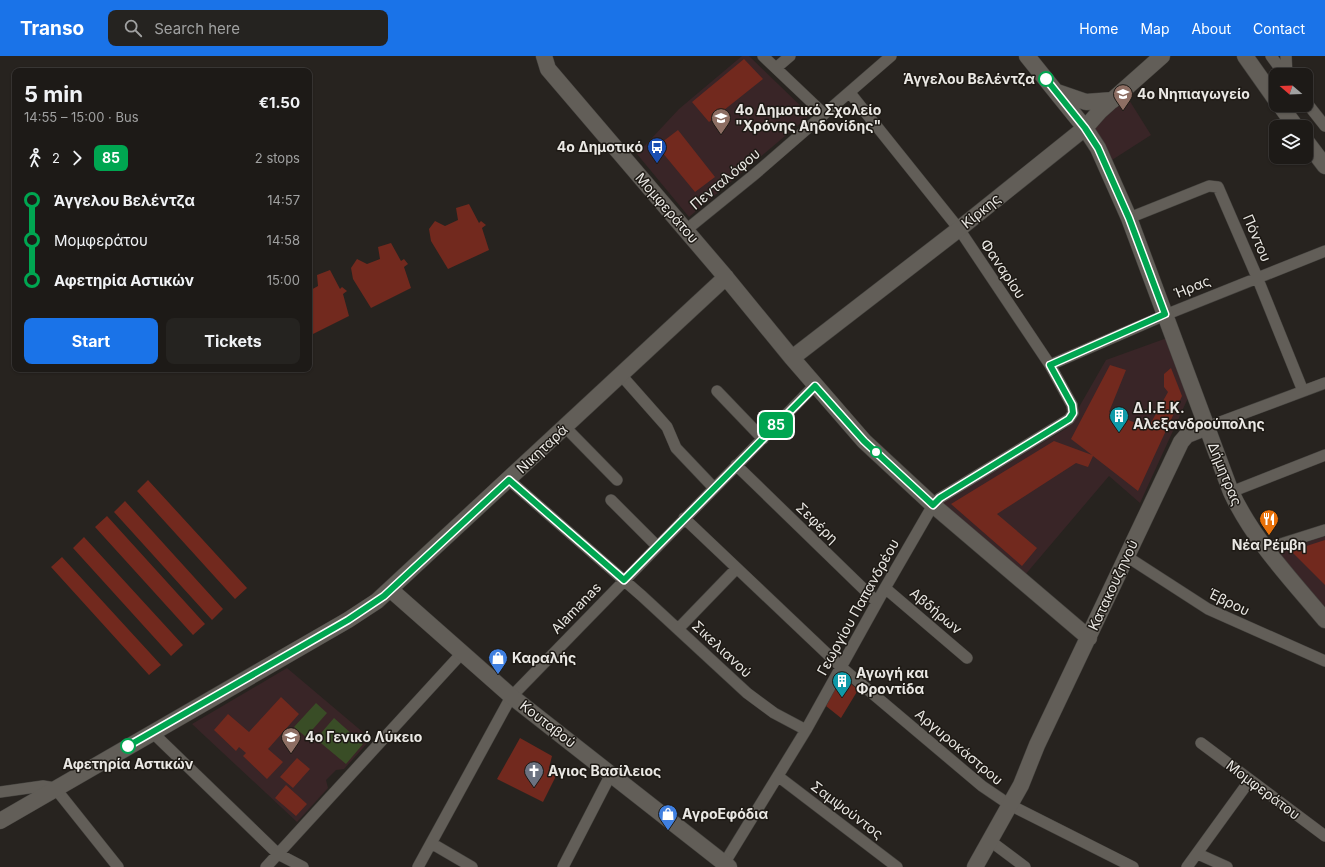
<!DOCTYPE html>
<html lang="en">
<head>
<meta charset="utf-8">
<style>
  body { margin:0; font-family:Inter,sans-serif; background:#252320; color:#f1f3f6; height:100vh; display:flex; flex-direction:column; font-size:15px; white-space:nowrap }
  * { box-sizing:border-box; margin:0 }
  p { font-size:13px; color:#a0a1a1 }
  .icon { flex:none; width:22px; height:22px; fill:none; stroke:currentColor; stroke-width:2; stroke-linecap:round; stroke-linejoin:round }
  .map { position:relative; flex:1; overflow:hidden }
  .details { position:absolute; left:12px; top:12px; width:300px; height:304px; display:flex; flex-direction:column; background:#1d1a17; border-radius:8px; box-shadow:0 1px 3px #0004,0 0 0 1px #3b3836 }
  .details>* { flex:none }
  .badge { padding:0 8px; border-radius:6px; font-size:14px; line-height:26px }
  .needle { width:26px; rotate:289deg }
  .controls { position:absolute; left:1269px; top:12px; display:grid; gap:8px }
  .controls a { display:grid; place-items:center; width:44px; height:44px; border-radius:8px; background:#1d1a17; box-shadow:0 1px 3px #0004,0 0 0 1px #3b3836; font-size:20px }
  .map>.badge { position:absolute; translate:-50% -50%; box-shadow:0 0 0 2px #fff }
  .legs { display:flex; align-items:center; gap:6px; height:44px; padding:0 12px; font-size:13px }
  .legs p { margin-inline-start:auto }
  .summary { display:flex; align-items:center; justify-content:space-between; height:68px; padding:0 12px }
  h1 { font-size:22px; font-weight:700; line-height:30px }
  .action { display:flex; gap:8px; margin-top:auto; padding:8px 12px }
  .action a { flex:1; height:46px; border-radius:8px; background:#1a73e8; color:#fff; font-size:16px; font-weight:700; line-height:46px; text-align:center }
  .action a+a { background:#252320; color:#f1f3f6 }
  ul { padding:0 12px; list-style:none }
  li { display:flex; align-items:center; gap:14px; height:40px; font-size:15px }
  li i { display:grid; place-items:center; width:6px; height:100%; margin:0 5px; background:currentColor }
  li i::after { content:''; width:10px; height:10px; margin:-5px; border:3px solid; border-radius:50%; background:#1d1a17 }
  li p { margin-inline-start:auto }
  li:first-child i { background:linear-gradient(#0000 50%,currentColor 0) }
  li:last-child i { background:linear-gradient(currentColor 50%,#0000 0) }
  header { display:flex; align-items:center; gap:24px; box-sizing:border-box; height:56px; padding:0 20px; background:#1a73e8; color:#fff }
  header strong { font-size:19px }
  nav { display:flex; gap:22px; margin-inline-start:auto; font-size:14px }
  .search { width:280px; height:36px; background:#252320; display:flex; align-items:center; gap:10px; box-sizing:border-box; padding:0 14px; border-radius:8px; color:#a0a1a1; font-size:15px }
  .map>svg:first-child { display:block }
  .education { fill:#392527 }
  .green { fill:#394d26 }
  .building { fill:#72291e }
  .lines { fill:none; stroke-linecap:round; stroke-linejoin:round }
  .street-casing { stroke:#44423e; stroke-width:12 }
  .secondary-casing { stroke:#44423e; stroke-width:17 }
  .street { stroke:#625e58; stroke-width:11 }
  .secondary { stroke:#625e58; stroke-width:16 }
  .line-1-casing { stroke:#fff; stroke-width:9 }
  .line-1 { stroke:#00a651; stroke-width:6 }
  .stop-1-dot { fill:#fff; stroke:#00a651; stroke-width:2 }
  .labels { text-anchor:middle; stroke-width:3; stroke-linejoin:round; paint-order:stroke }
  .stop-label { font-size:14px; font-weight:bold; fill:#eae8e4; stroke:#1e1a15; text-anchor:end }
  .poi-label { font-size:14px; font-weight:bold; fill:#eae8e4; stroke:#1e1a15; text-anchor:start }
  .street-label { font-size:14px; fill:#eae8e4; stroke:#1e1a15 }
</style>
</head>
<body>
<header>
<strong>Transo</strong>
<div class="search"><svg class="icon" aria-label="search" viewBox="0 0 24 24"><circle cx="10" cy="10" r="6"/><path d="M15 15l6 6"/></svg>Search here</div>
<nav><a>Home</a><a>Map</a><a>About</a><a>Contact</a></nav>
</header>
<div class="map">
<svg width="1325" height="811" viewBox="0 0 1325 811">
  <rect width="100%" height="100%" fill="#27231f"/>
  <path class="education" d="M742,0h7l61,59 -121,102 -52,-63 42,-45z
    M1126,39l25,40 -39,25 -21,-32z
    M1167,282l21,60 -48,105 -31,-27 -84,99 -84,-71 126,-76 39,-68z
    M1325,480v72l-48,-56z
    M287,612l84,71 -27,30 -8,1 -10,10 2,8 -31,34 -105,-98z"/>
  <path class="green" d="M316,647l11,10 -21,24 -12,-10z
    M334,662l29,26 -17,20 -30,-25z"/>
  <path class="building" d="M744,3l19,20 -54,43 -17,-20z
    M678,74l37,47 -20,15 -38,-46z
    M469,148l10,19 2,-2 5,4 -4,3 7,22 -41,19 -17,-28 -2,-12 6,-8 10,5 13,-6 -2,-12z
    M391,187l10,18 3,-2 4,5 -4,3 7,21 -40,20 -18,-29 -2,-11 6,-9 10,5 13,-5 -2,-12z
    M330,214l10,19 2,-2 5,4 -4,3 6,22 -40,20v-45l9,-5 -1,-11z
    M1110,309l16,5 -17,42 39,16 20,-36 -4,-5v-13l7,-6 11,28 -44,95 -45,-35 -5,11 -12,-4 -79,51 40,34 -15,18 -71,-62 103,-63 38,14 -21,-16z
    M148,424l99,108 -12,11 -98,-108z
    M125,445l98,108 -11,11 -98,-108z
    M107,460l98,108 -12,11 -98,-108z
    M84,481l99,108 -12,11 -98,-108z
    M1325,484v45l-34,-34z
    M62,501l99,108 -12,10 -98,-108z
    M842,620l16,14 -17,28 -15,-12z
    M281,641l18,17 -31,35 15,13 -16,17 -24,-23 3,-3 -7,-6 -3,4 -22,-21 14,-16 21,18z
    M520,682l32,18 -3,12 9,4 -15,30 -46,-23z
    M297,702l13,11 -17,19 -13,-11z
    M286,729l21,19 -11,12 -21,-18z"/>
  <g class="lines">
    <defs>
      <path id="street" d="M763,0l61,58
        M1271,0l14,19
        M1286,0l1,19
        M776,12l14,-12
        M1306,46l19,24
        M1129,162l80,-32 9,1 39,90 46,114
        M686,174l69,-56 136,-118
        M1050,309l115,-50 160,-64
        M621,319l46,52 9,21 38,40
        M717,335l46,48
        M565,371l52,53
        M1207,371l118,-44
        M736,409l141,137
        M509,424l133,116 105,97 27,20 32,17
        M1231,436l94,-37
        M611,444l46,46
        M684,462l157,149 141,119 28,19 123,62
        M1265,493l60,-19
        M1126,500l82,53 117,52
        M885,532l82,70
        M678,573l58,-60
        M152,676l126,122 25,13
        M1201,687l124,93
        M779,721l118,90
        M0,736l43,-6 12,2 63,79
        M989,784l36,27
        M431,787l41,24
        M1198,798l29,13
        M266,811l196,-214
        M418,811l93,-170 304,-312
        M563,811l48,-93
        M722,811l84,-137 79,-142 48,-83 7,-7 129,-79 4,-6 -1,-8 -22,-40 -91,-136 -109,-136
        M1187,811l63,-87"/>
      <path id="secondary" d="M544,0l4,13 176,206 68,83 72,83 69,64 156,133
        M1027,0l58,72 13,20 31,70 102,274c23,49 60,87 94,128
        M1245,0l31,44
        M1057,36l29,10 27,-2
        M1280,49l16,22
        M1306,85l19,25
        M792,302l167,-129 126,-101 15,-17 62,-55
        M391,534l120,106 218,171
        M0,765l348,-201 29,-19 349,-324
        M975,811l46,-82 16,-40 144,-303 6,-7 20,-8"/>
    </defs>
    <use href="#street" class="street-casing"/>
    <use href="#secondary" class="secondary-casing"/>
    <use href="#street" class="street"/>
    <use href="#secondary" class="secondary"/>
  </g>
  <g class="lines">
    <defs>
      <path id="line-1" d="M128,690l220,-126 36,-24 125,-116 115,100 191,-194 49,55 69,64 7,-7 129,-79 4,-6 -1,-8 -22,-40 115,-51 -36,-96 -31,-70 -13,-20 -39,-49"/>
    </defs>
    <use href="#line-1" class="line-1-casing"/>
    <use href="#line-1" class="line-1"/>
  </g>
  <defs>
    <symbol id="school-pin" viewBox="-11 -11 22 30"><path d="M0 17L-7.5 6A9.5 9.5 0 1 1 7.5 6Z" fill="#8d6e63" stroke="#1e1a15"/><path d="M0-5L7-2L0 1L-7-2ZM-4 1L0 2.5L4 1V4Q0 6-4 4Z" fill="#fff"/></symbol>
    <symbol id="bus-pin" viewBox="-11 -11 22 30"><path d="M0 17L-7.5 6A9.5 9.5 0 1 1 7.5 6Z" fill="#1a4fb4" stroke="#1e1a15"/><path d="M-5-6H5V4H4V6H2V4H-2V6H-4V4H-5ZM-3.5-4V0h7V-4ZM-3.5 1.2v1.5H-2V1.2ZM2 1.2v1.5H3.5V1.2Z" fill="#fff"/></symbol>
    <symbol id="building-pin" viewBox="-11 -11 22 30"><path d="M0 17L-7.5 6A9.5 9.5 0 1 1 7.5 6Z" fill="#0f9aa8" stroke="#1e1a15"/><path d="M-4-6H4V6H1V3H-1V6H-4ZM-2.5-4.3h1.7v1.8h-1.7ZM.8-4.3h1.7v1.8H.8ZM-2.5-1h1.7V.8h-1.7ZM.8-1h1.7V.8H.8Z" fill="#fff"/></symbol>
    <symbol id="restaurant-pin" viewBox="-11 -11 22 30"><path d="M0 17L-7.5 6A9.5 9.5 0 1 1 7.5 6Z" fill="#e8710a" stroke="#1e1a15"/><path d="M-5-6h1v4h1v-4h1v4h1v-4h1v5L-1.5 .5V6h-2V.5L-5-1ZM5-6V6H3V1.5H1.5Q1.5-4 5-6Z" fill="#fff"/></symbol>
    <symbol id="shop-pin" viewBox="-11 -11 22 30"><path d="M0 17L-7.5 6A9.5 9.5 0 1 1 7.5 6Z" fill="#3f7fe0" stroke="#1e1a15"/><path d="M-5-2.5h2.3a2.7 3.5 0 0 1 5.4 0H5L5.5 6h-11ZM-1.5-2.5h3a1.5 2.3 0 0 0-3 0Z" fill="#fff"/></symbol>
    <symbol id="church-pin" viewBox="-11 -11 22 30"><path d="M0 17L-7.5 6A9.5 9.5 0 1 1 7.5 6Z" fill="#6b7280" stroke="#1e1a15"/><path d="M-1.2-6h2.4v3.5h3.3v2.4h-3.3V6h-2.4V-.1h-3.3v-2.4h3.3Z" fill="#fff"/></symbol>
  </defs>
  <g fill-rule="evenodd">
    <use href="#school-pin" x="1112" y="27" width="22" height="30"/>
    <use href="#school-pin" x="710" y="51" width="22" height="30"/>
    <use href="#bus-pin" x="646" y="80" width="22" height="30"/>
    <use href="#building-pin" x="1108" y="349" width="22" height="30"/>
    <use href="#restaurant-pin" x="1258" y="452" width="22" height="30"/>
    <use href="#shop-pin" x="487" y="591" width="22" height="30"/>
    <use href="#building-pin" x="831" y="614" width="22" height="30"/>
    <use href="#school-pin" x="280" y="670" width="22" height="30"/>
    <use href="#church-pin" x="523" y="704" width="22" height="30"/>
    <use href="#shop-pin" x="657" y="747" width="22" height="30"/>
  </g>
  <g class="stop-1-dot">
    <circle cx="1046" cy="23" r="7"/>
    <circle cx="876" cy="396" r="5"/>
    <circle cx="128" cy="690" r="7"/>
  </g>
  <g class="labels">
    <g class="stop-label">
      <text x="1035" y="28">Άγγελου Βελέντζα</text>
      <text x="128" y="713" text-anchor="middle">Αφετηρία Αστικών</text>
    </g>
    <g class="poi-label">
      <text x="1137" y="43">4ο Νηπιαγωγείο</text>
      <text x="735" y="59">4ο Δημοτικό Σχολείο<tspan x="735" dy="16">"Χρόνης Αηδονίδης"</tspan></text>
      <text x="643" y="96" text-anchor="end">4ο Δημοτικό</text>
      <text x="1133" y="357">Δ.Ι.Ε.Κ.<tspan x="1133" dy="16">Αλεξανδρούπολης</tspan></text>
      <text x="1269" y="494" text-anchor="middle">Νέα Ρέμβη</text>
      <text x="512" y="607">Καραλής</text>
      <text x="856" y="622">Αγωγή και<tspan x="856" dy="16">Φροντίδα</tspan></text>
      <text x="305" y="686">4ο Γενικό Λύκειο</text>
      <text x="548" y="720">Αγιος Βασίλειος</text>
      <text x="682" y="763">ΑγροΕφόδια</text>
    </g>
    <g class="street-label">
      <text transform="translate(725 123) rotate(-40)" y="5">Πενταλόφου</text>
      <text transform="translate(667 152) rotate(49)" y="5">Μομφεράτου</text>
      <text transform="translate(981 155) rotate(-39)" y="5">Κίρκης</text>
      <text transform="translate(1257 182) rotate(67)" y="5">Πόντου</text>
      <text transform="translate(1003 213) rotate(56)" y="5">Φαναρίου</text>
      <text transform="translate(1192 231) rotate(-22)" y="5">Ήρας</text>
      <text transform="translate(542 393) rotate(-43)" y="5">Νικηταρά</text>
      <text transform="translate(1225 418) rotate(68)" y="5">Δήμητρας</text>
      <text transform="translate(817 467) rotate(44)" y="5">Σεφέρη</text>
      <text transform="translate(1113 529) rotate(-65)" y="5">Κατακουζηνού</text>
      <text transform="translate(1229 546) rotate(26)" y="5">Έβρου</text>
      <text transform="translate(858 551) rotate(-61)" y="5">Γεωργίου Παπανδρέου</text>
      <text transform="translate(576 552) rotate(-46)" y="5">Alamanas</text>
      <text transform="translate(936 555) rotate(40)" y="5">Αβδήρων</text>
      <text transform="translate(722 593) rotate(43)" y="5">Σικελιανού</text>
      <text transform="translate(548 668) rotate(38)" y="5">Κουταβού</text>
      <text transform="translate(959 691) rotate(40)" y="5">Αργυροκάστρου</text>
      <text transform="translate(1263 734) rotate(37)" y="5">Μομφεράτου</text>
      <text transform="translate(847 754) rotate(37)" y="5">Σαμψούντος</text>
    </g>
  </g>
</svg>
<div class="controls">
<a><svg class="needle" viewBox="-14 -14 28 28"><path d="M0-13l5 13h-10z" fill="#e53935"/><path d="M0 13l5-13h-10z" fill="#a0a1a1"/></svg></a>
<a><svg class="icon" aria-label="layers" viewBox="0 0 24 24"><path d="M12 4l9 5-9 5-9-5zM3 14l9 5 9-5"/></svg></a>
</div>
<b class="badge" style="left:776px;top:369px;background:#00a651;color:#fff">85</b>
<section class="details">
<div class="summary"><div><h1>5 min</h1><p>14:55 – 15:00 · Bus</p></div><b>€1.50</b></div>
<div class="legs"><svg class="icon" aria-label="walk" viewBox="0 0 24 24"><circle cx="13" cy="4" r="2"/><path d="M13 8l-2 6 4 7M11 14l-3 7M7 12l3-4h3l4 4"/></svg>2<svg class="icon" aria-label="forward" viewBox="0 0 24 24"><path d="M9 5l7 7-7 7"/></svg><b class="badge" style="background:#00a651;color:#fff">85</b><p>2 stops</p></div>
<ul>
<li><i style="color:#00a651"></i><b>Άγγελου Βελέντζα</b><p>14:57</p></li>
<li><i style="color:#00a651"></i><span>Μομφεράτου</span><p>14:58</p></li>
<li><i style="color:#00a651"></i><b>Αφετηρία Αστικών</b><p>15:00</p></li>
</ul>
<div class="action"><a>Start</a><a>Tickets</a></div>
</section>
</div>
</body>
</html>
